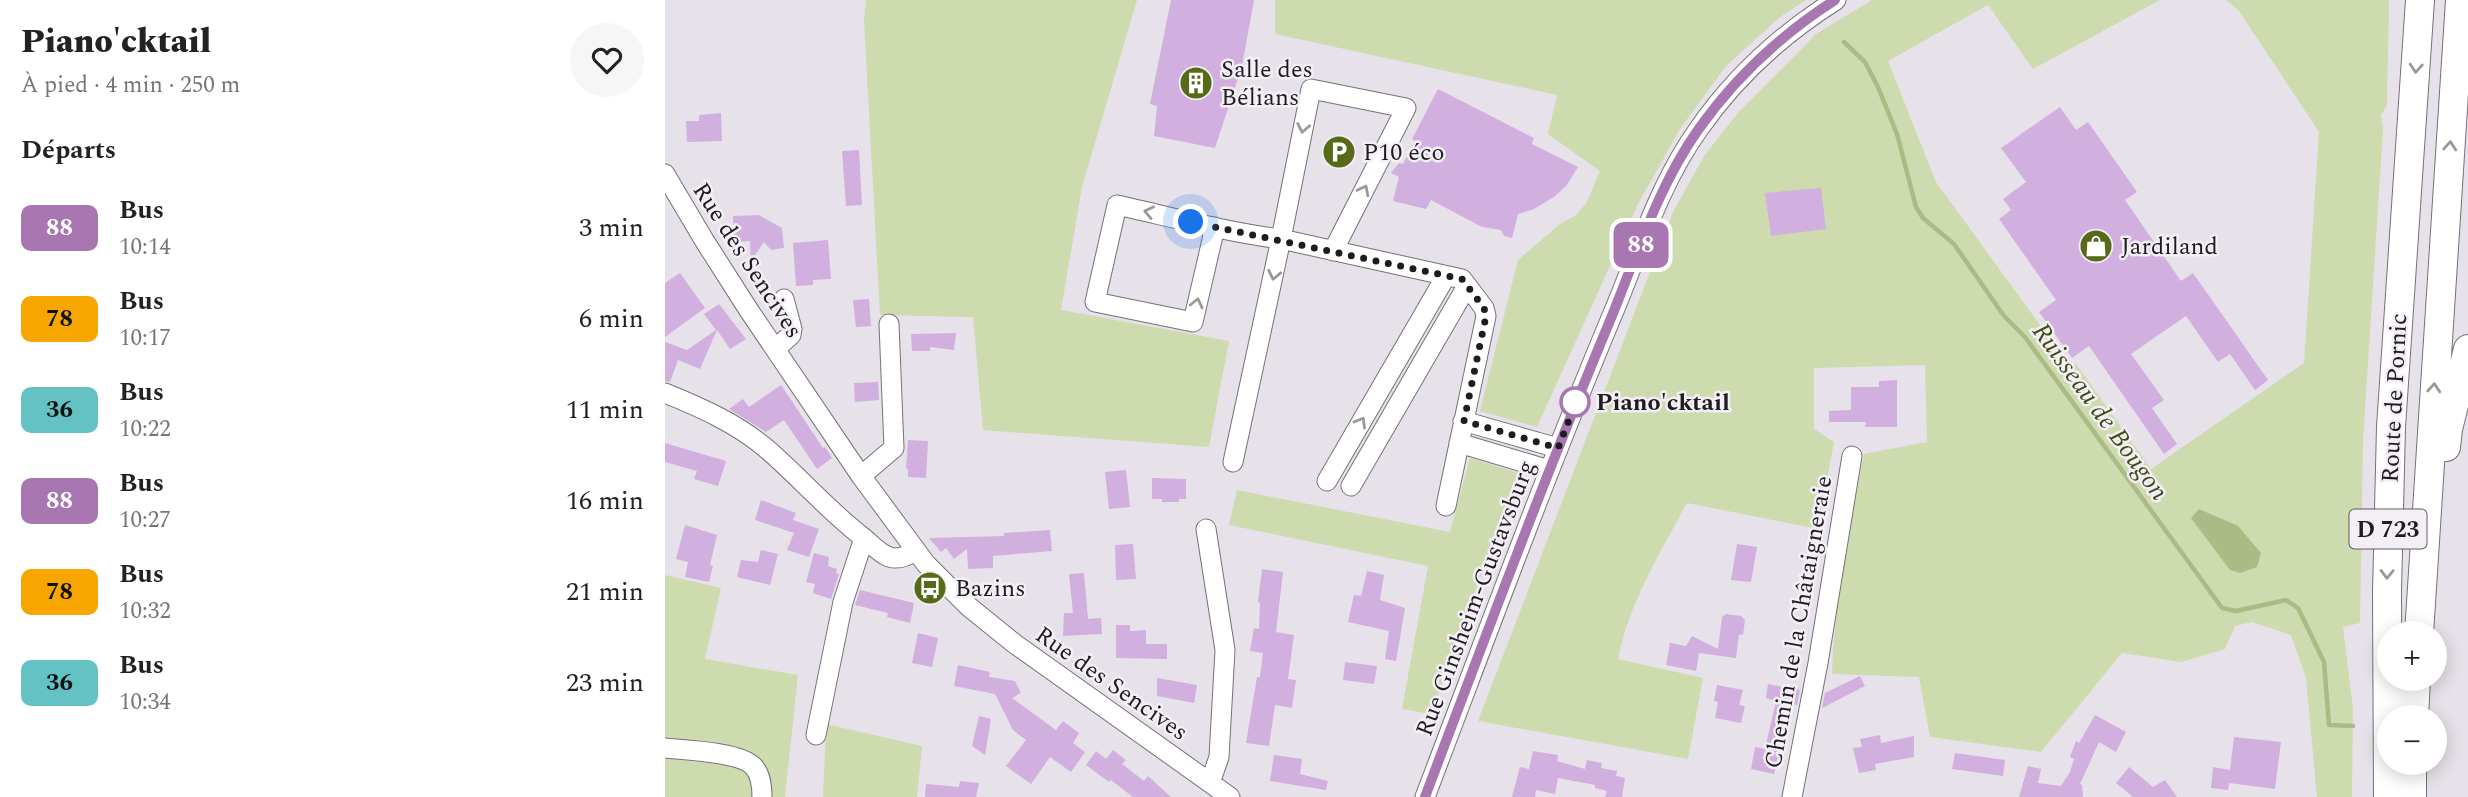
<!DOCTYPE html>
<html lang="fr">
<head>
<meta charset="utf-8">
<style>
  body { margin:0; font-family:Spectral,serif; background:#f6f6f6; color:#222; height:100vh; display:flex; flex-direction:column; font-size:26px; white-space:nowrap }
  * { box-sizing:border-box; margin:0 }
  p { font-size:23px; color:#767676 }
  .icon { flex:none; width:38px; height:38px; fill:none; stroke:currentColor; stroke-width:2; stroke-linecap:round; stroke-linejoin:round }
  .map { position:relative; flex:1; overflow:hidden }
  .side { display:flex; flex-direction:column; background:#fff; width:665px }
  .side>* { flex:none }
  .badge { padding:0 14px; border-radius:10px; font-size:24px; line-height:46px }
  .tools { position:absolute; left:1712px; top:621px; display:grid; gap:14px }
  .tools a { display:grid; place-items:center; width:70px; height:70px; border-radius:50%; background:#fff; box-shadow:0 4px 18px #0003; font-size:35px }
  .you { position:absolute; width:35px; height:35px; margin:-18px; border:5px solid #fff; border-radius:50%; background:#1a73e8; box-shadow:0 0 0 10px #1a73e833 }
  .map>.badge { position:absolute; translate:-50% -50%; box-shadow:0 0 0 4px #fff }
  h2 { padding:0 21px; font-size:26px; line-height:63px }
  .round { display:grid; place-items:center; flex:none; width:74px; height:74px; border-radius:37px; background:#f6f6f6 }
  .summary { display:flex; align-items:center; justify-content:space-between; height:119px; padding:0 21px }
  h1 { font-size:33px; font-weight:800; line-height:52px }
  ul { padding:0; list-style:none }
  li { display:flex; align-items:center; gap:21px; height:91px; padding:0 21px }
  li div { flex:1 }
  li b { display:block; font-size:26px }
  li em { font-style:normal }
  li .badge { min-width:77px; font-weight:700; text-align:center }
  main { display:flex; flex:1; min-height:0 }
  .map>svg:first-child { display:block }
  .green { fill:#cddbaf }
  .water { fill:#aabb85 }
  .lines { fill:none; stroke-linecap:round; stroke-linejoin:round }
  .stream { stroke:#aabb85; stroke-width:4.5 }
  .building { fill:#d1afde }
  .minor-casing { stroke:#757177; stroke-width:21 }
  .highway-casing { stroke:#757177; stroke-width:30 }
  .minor { stroke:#fff; stroke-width:19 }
  .highway { stroke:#fff; stroke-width:28 }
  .oneway { stroke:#9a999a }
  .line-casing { stroke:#fff; stroke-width:16 }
  .line { stroke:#a877b2; stroke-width:10 }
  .walk { stroke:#1e1c1e; stroke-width:7; stroke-dasharray:0 12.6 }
  .stop-dot { fill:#fff; stroke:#a877b2; stroke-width:3.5 }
  .labels { text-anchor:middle; stroke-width:5; stroke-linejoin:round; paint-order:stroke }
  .shield { fill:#f4eff6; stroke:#5e5b5f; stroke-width:2 }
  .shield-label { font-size:23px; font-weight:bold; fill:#1e1c1e }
  .poi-label { font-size:24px; fill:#1e1c1e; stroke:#f4eff6; text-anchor:start }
  .street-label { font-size:24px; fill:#1e1c1e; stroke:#f4eff6 }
  .stop-label { font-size:24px; font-weight:bold; fill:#1e1c1e; stroke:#f4eff6; text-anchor:start }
  .water-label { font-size:26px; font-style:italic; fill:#3e4d11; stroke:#f4eff6 }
</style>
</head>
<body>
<main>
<section class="side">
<div class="summary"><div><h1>Piano'cktail</h1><p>À pied · 4 min · 250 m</p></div><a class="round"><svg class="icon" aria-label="heart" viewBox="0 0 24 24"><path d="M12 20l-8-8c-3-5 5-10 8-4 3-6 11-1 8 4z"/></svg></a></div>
<h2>Départs</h2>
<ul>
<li><span class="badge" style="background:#a877b2;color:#fff">88</span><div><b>Bus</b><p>10:14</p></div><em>3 min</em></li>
<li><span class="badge" style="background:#f7a600;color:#111">78</span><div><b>Bus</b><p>10:17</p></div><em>6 min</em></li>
<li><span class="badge" style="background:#65c2c4;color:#111">36</span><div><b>Bus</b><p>10:22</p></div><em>11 min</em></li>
<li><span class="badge" style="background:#a877b2;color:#fff">88</span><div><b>Bus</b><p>10:27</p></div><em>16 min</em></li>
<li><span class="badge" style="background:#f7a600;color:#111">78</span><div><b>Bus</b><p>10:32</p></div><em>21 min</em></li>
<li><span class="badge" style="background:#65c2c4;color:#111">36</span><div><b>Bus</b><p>10:34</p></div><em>23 min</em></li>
</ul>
</section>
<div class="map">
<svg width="1803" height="797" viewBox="0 0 1803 797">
  <rect width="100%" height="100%" fill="#e7e2e9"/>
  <path class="green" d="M201,0h271l-55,187 -21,123 168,31 -20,106 -226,-17 -10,-113 -93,-2 -16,-294z
    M610,0h531l-26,17 -54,49 -46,63 -42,75 -101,223 -57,-16 38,-151 42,-36 16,-9 11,-13 13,-31 -52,-37 9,-39 -282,-61z
    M1207,0h288l-127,69 -45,-64 -100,56 48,121 133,183 7,-1 75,105 153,-106 15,-231 -80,-121 -13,-11h163l-2,105 -6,10 2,14 -20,312 -3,182 -17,4 10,82 -1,88h-35l-11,-119 -15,-43 -39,-13 -17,4 -10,23 -44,13 -59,-9 -81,99 -111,-15 -11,-60 -87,-3c2,-73 18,-148 32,-220l63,-12 -2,-77 -111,3v61l20,13 -16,87 -131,-26c-27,50 -58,100 -69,156l85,19 -15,81 -210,-38 195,-509 31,-56 33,-42 79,-80z
    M805,458l48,15 -87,241 -29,-5 26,-143 -199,-41 8,-35 213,42z
    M0,575l56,13 -16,71 93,16 -13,122h-120z
    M161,724l96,22 -5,51h-94z"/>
  <path class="water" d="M1534,509l39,17 23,27 -4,14 -17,6 -10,-3 -39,-52z"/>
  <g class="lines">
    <path class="stream" d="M1179,42l21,20 13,25 19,47 19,73 7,11 31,26 50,72 21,21 197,271 14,3 50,-11 12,8 26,54 5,63 24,1"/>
  </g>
  <path class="building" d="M506,0h83l-12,66 -27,82 -61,-12 3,-30 -7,-2z
    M773,89l96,49 -2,6 46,23 -12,19 -12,11 -20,12 -16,5 -6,24 -8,-2 -3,-6 -19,-3 -51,-27 -5,9 -33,-8 6,-24 -8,-4 8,-10 4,1 12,-23 -3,-2z
    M1395,107l16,23 12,-8 49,70 -12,8 56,81 12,-8 75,107 -13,10 -25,-36 -12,8 -32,-46 -55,38 33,46 -12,8 25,36 -13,10 -75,-108 -17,12 -33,-46 17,-12 -57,-81 12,-9 -8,-11 23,-17 -25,-34z
    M56,113l1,28 -35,1 -1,-21h13v-6z
    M194,150l3,55 -16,1 -4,-55z
    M1156,188l5,41 -55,7 -6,-43z
    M94,215l23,13 2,20 -13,2 -7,-8 -13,19 -1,-20 -16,1 -1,-26z
    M163,240l3,39 -18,1v5l-17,1 -3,-43z
    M15,273l25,35 -40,29v-54z
    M204,299l2,27 -15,1 -3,-27z
    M54,304l27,35 -16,10 -13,-19 -17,39 -22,-9 -8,22 -5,-1v-39l22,8 29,-20 -12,-16z
    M291,333l-2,17 -24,-3v4h-18l-1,-17z
    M1232,380v47h-32l1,-5h-37v-11l22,-1v-23h28v-6z
    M213,382l1,18 -24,2 -1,-19z
    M116,385l42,63 2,-1 7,11 -15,11 -33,-49 -18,12 -37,-23 14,-10 6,8z
    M243,440l20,1 -2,37 -18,-1v-8l-2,-1z
    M0,443l61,18 -8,25 -24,-7 3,-8 -32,-9z
    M461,470l4,37 -21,2 -4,-37z
    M487,478l34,1v20h-7v3h-17v-3h-10z
    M96,500l35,13 -3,7 26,9 -10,28 -22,-7 7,-17 -39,-13z
    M20,525l32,10 -7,30 3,1 -4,16 -24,-5 3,-15 -12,-3z
    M385,530l2,21 -59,5v12l-25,1 -1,-20 -13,10 -8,-11 -5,4 -12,-14 75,-2v-3z
    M468,544l3,35 -20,1 -1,-35z
    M1072,544l20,3 -6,35 -20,-2z
    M96,550l17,4 -8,31 -33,-8 4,-17 17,2z
    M149,553l15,4 -1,9 9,3 -1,4 3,1 -8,25 -18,-6 2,-9 -9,-2z
    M597,569l21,3 -7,60 18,3 -6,44 8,1 -4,28 -17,-3 -6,41 -23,-3 11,-66h3l3,-24 -13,-2 4,-23 5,1 1,-26 -2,-1z
    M702,571l17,4 -4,25 25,8 -9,53 -11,-2 4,-28 -41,-9 6,-27 7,1z
    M419,573l4,46 13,-1 1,16 -39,2 1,-23h9l-4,-39z
    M195,590l54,13 -4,20 -23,-6 1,-4 -33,-8z
    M1061,614l15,2 4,4 -2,15 -4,-1 -3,24 -37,-5 -3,18 -30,-6 4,-22 16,3 6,-10 26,13 4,-32z
    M451,625h14v6l16,-1v14h21v15l-51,-1z
    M253,633l20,5 -6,29 -20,-4z
    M680,662l32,4 -3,18 -31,-4z
    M293,665l32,7 -1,5 26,4 6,12 -9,5 44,32 7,-9 16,12 -6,10 12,9 -14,20 -21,-15 -19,27 -25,-18 20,-26 -13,-10 -18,-36 -41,-8z
    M1195,676l5,10 -43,22 3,-15z
    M492,678l40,7 -3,18 -37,-7z
    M1103,684l32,6 -3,15 -7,-1 -16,70 -23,-5 4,-22 10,2 11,-48 -10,-3z
    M1052,685l26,5 -4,15 6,1 -4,17 -26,-5 3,-16 -4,-1z
    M1430,715l31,17 -10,20 -17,-10 -19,42 2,1 1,12h-64l9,-31 13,3 -3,14 23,3 9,-14 4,-13 -4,-2 6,-16 3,2z
    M314,716l12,3 -6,36 -13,-9z
    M1215,735l1,8 33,-7v21l-39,7 1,6 -17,3 -6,-25 9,-1 -2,-8z
    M1569,737l47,5 -6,47 -46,-6 -1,7 -17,-2 2,-21 17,3z
    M448,750l13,10 -4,4 22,17 4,-5 23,21h-38l-22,-17 -2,2 -23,-17 10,-14 10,8z
    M868,751l25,4 -1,6 28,8 2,-9 15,3 -1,5 16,3 -1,5 9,2 -3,19h-17l2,-6 -12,-3v-3l-37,-7 -3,16 -19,-4 -1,7h-23l8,-30 9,2z
    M1290,753l50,7 -2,16 -51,-7z
    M609,755l28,4 -2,15 28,7 -2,9 -56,-9z
    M1464,767l24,20 12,-7 12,17h-44l-17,-14z
    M295,781l19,2 -3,14h-51l1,-13 33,3z"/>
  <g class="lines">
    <defs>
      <path id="minor" d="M0,174l39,66 44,69 113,167 65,88 42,42 47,38 215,153
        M550,227l-22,95 -98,-20 22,-97c54,12 109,27 164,34l30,-150 95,19 -73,143
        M110,349l16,-14 1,-6 -8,-30
        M0,393c37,15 73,31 103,57 32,28 59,59 92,85 8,6 16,15 25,20 10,6 21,2 30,-4
        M798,421l95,27
        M794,443l90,27
        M568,462l48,-223 181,40 22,29 2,8 -40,190
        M196,476l33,-28 -5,-124
        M662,481l119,-205
        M686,486l116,-200
        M541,529l19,121 -6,107 -9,26
        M151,735l27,-133 21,-64
        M0,748c20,2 75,4 88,18 8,8 9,20 9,31
        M760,797c61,-160 120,-321 186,-479 27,-63 47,-132 87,-188 36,-52 84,-96 138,-130
        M1127,797l26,-134 34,-207"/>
      <path id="highway" d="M1781,447l2,-18 20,-80
        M1754,634l41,-634
        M1749,718l2,-39
        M1723,797l-1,-205 4,-165 29,-427
        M1747,797v-34"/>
    </defs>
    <use href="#minor" class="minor-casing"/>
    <use href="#highway" class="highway-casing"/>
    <use href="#minor" class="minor"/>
    <use href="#highway" class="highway"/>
  </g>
  <defs><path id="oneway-chevron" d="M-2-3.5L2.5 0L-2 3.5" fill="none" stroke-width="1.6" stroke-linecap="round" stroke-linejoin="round" transform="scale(1.75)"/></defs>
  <g class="oneway">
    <use href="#oneway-chevron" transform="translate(1751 68) rotate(94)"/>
    <use href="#oneway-chevron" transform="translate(638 128) rotate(101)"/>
    <use href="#oneway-chevron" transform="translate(1785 146) rotate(-86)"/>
    <use href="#oneway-chevron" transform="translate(699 190) rotate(-63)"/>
    <use href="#oneway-chevron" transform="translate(484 212) rotate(-168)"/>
    <use href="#oneway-chevron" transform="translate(609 275) rotate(102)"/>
    <use href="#oneway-chevron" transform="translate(532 303) rotate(-77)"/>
    <use href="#oneway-chevron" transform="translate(1769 388) rotate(-86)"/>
    <use href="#oneway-chevron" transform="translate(696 422) rotate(-60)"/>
    <use href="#oneway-chevron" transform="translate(1722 574) rotate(91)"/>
  </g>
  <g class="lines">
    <defs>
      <path id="line" d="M760,797c60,-159 119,-318 184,-474 27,-65 48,-135 89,-193 36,-51 84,-96 137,-130"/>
    </defs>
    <use href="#line" class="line-casing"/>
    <use href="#line" class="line"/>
    <path class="walk" d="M526,222l271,57 22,29 2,8 -22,105 94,27 20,-51 -3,5"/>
  </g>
  <defs>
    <symbol id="building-disc" viewBox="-11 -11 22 22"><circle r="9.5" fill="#566a17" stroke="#f4eff6"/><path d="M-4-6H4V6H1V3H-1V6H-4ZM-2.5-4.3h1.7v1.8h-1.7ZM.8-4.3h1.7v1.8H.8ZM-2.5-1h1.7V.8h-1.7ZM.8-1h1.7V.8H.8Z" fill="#fff"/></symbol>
    <symbol id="parking-disc" viewBox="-11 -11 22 22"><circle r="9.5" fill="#566a17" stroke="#f4eff6"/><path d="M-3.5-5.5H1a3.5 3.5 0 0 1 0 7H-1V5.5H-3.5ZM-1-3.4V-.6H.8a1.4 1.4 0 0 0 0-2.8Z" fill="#fff"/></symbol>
    <symbol id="shop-disc" viewBox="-11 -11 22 22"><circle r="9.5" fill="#566a17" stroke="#f4eff6"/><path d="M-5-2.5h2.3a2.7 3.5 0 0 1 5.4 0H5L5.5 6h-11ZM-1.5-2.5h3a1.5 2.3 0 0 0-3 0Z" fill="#fff"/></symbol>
    <symbol id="bus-disc" viewBox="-11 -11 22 22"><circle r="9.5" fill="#566a17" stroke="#f4eff6"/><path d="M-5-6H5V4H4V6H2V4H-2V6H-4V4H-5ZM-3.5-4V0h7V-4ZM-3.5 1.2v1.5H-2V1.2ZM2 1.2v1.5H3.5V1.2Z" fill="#fff"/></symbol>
  </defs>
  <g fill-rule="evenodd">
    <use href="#building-disc" x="512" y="64" width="38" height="38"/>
    <use href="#parking-disc" x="655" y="133" width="38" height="38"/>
    <use href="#shop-disc" x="1412" y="227" width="38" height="38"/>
    <use href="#bus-disc" x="246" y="569" width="38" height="38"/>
  </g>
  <circle class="stop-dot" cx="910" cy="402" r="14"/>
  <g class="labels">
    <rect class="shield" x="1684.5" y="509.5" width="77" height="39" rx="5"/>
    <g class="shield-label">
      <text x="1723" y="537">D 723</text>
    </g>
    <g class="poi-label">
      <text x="556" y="77">Salle des<tspan x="556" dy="28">Bélians</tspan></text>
      <text x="698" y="160">P10 éco</text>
      <text x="1456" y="254">Jardiland</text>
      <text x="290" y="596">Bazins</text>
    </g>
    <g class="street-label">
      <text transform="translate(83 260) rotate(57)" y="8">Rue des Sencives</text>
      <text transform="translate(1729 398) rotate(-87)" y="8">Route de Pornic</text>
      <text transform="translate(810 598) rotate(-69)" y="8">Rue Ginsheim-Gustavsburg</text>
      <text transform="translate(1133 622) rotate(-80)" y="8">Chemin de la Châtaigneraie</text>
      <text transform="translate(447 683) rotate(35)" y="8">Rue des Sencives</text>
    </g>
    <g class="stop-label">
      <text x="931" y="410">Piano'cktail</text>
    </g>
    <g class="water-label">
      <text transform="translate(1436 411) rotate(54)" y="9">Ruisseau de Bougon</text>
    </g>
  </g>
</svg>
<div class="tools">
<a>+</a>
<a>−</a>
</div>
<div class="you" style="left:526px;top:222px"></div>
<b class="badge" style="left:976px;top:245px;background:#a877b2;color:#fff">88</b>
</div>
</main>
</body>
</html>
